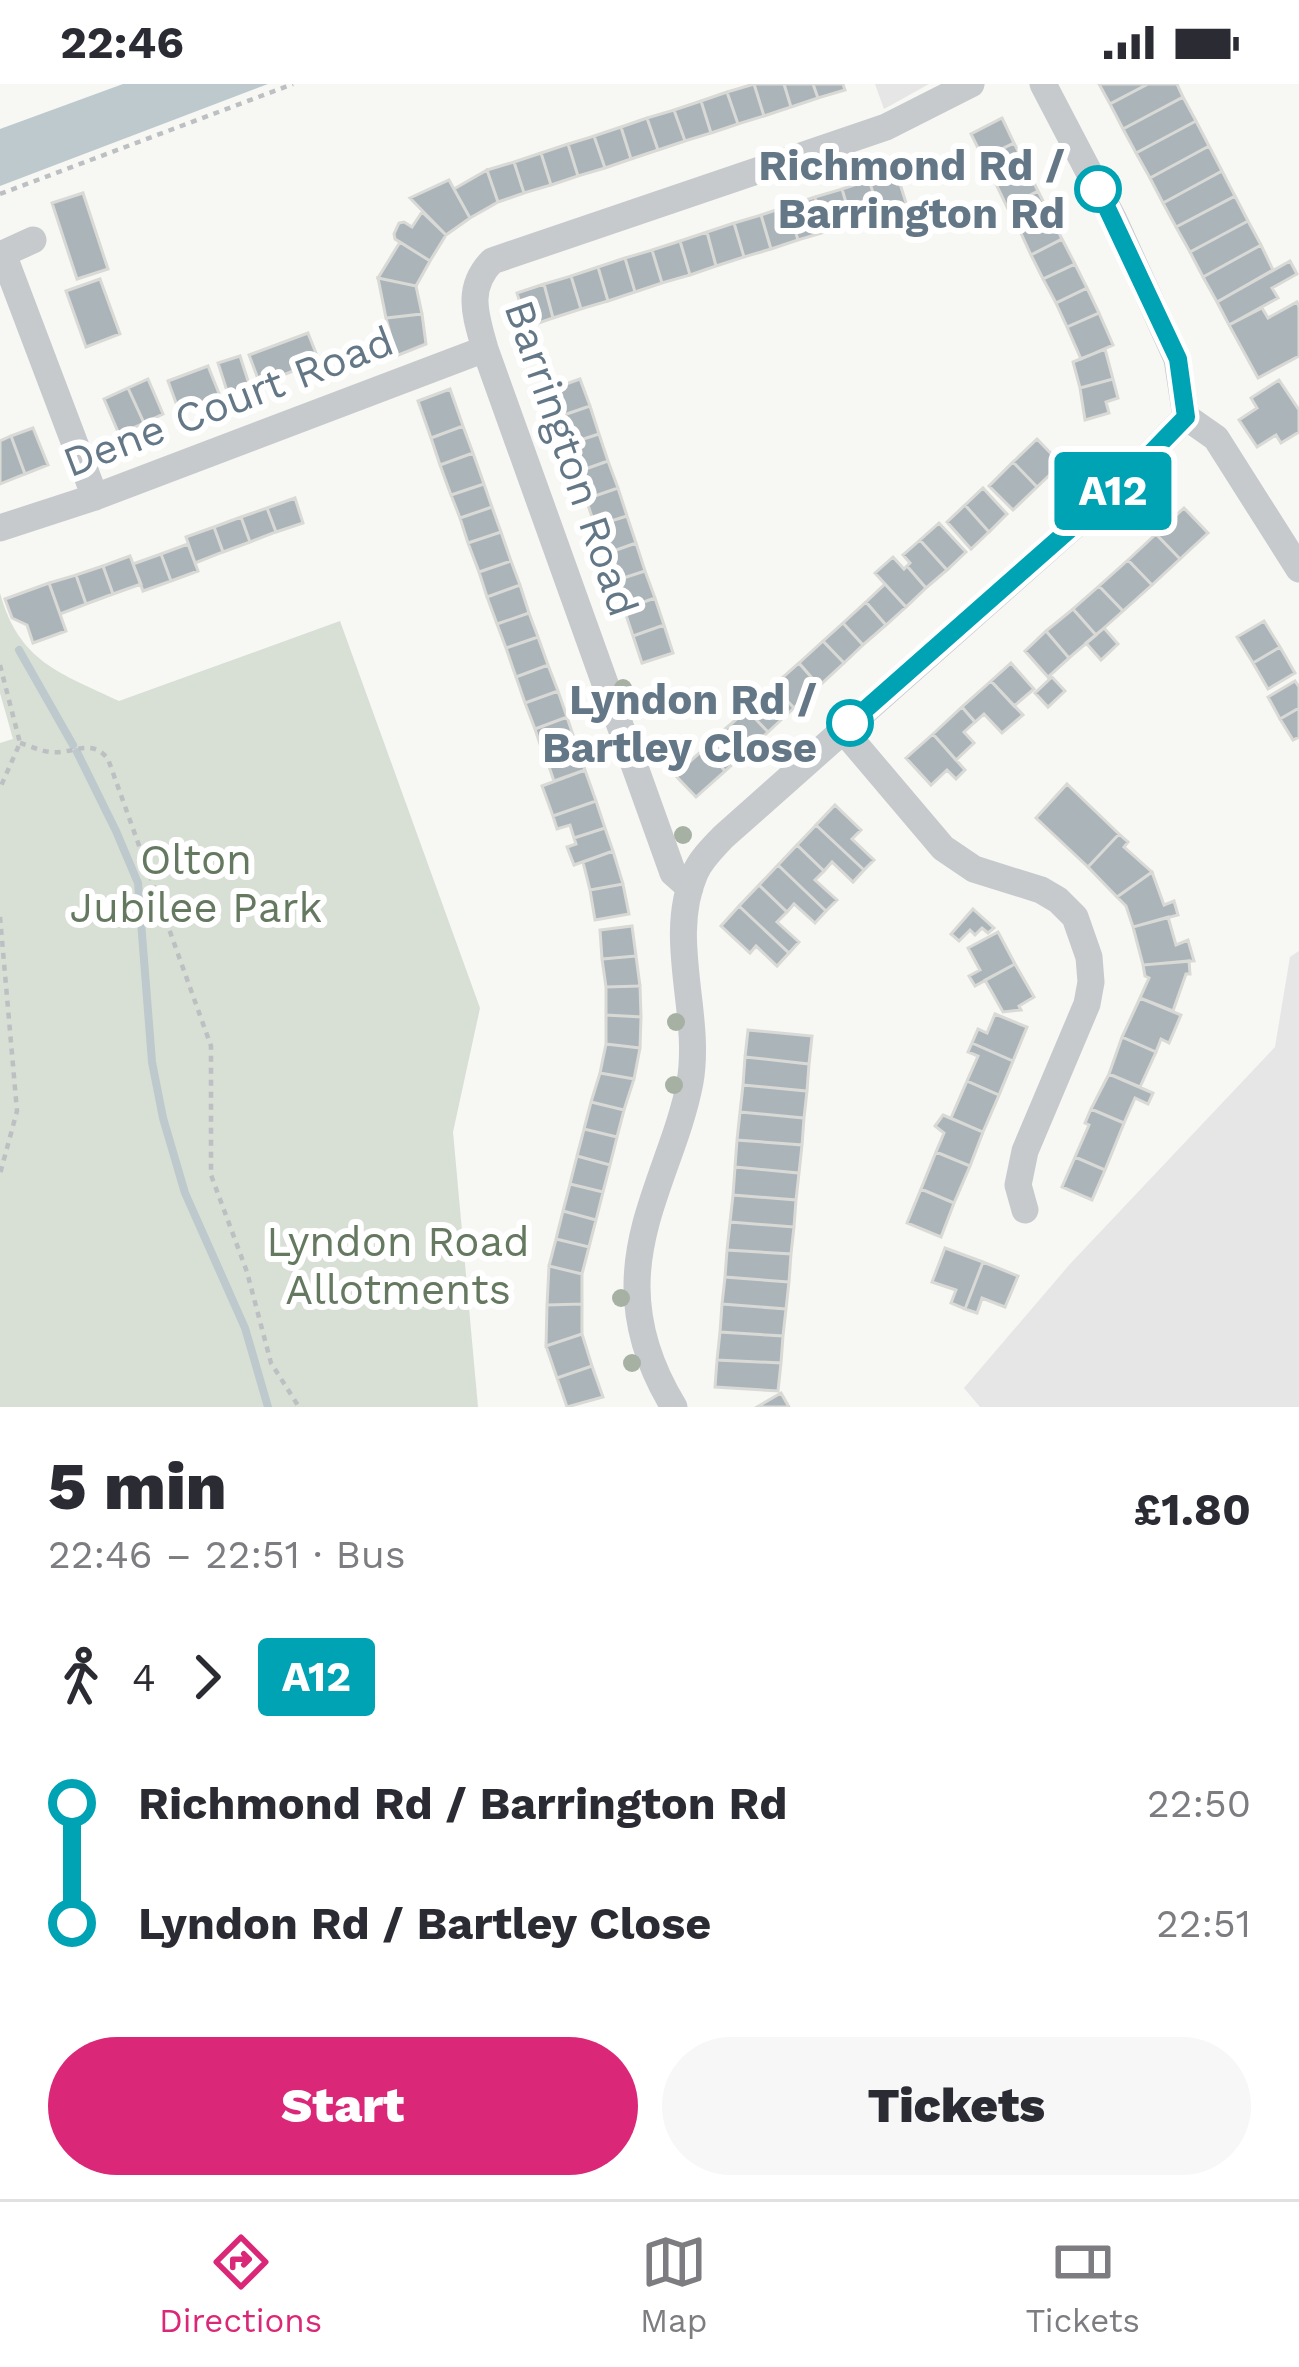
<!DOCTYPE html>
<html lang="en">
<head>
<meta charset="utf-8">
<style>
  body { margin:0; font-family:"Work Sans",sans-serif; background:#f7f7f7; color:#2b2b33; height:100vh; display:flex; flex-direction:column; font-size:45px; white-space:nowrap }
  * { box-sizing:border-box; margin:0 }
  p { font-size:39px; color:#7c7c81 }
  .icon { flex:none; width:66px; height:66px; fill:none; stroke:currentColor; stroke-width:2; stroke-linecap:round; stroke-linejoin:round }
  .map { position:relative; height:1323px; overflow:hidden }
  .panel { display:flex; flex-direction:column; background:#fff; flex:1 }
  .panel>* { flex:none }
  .badge { padding:0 24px; border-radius:9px; font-size:42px; line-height:78px }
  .map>.badge { position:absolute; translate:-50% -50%; box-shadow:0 0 0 6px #fff }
  .legs { display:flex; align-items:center; gap:18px; height:132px; padding:0 48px; font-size:39px }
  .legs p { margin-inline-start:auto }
  .head { display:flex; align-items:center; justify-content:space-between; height:204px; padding:0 48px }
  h1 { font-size:66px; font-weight:800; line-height:90px }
  .action { display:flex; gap:24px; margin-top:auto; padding:24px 48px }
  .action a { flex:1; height:138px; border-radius:72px; background:#db2777; color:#fff; font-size:48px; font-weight:800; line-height:138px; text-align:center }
  .action a+a { background:#f7f7f7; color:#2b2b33 }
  ul { padding:0 48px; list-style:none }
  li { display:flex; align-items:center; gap:42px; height:120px; font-size:45px }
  li i { display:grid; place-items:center; width:18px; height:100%; margin:0 15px; background:currentColor }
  li i::after { content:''; width:30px; height:30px; margin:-15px; border:9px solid; border-radius:50%; background:#fff }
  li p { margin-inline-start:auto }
  li:first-child i { background:linear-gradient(#0000 50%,currentColor 0) }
  li:last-child i { background:linear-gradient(currentColor 50%,#0000 0) }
  .status { display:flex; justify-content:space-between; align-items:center; height:84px; padding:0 60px; background:#fff; direction:ltr }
  .status svg { height:33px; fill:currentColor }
  .menu { display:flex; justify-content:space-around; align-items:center; height:168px; border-top:3px solid #e1e1e2; background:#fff; font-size:33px; color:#7c7c81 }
  .menu a { display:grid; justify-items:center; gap:6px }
  .menu .active { color:#db2777 }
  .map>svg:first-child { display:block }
  .built { fill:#e5e6e5 }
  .green { fill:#d8dfd4 }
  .water { fill:#bdc9cd }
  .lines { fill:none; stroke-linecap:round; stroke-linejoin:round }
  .stream { stroke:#bdc9cd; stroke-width:8 }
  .building { fill:#abb4b9; stroke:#d9d9d6; stroke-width:3 }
  .path { stroke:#bdc0c2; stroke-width:4.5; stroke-dasharray:6 6; stroke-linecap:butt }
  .minor { stroke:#c6cacd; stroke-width:27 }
  .tree { fill:#a7b1a3 }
  .line-1-casing { stroke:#fff; stroke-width:27 }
  .line-1 { stroke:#00a3b4; stroke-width:18 }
  .stop-1-dot { fill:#fff; stroke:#00a3b4; stroke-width:6 }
  .labels { text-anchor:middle; stroke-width:12; stroke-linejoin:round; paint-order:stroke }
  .stop-label { font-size:42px; font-weight:bold; fill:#647786; stroke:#fff; text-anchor:end }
  .street-label { font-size:42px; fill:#647786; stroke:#fff }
  .park-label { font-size:42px; fill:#657860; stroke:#fff }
</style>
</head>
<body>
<div class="status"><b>22:46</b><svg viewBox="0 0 49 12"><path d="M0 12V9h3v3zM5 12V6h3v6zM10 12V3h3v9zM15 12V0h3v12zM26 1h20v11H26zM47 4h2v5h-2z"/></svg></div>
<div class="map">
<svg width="1299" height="1323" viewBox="0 0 1299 1323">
  <rect width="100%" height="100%" fill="#f7f7f4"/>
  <path class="built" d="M875,0h54l-45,25z
    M1299,867v456h-319l-16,-19 106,-124 205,-217 15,-90z"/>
  <path class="green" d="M0,509c19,69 60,80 119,108l221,-80 140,387 -27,124 25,275h-478v-664l13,-4 -13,-46z"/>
  <path class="water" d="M123,0h145l-268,102v-57z"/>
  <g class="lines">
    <path class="stream" d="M19,566l54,95
      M77,668l39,79 22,52 14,179 11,56 22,75 60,135 23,79"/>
  </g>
  <path class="building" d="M754,0l10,32 -26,8 -11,-32z
    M754,0h30l7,23 -27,9z
    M784,0h29l5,14 -27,9z
    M813,0h30l2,6 -27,8z
    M1099,0h49l-38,20z
    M1148,0h29l6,13 -60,32 -13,-25z
    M727,8l11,32 -27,9 -10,-32z
    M1183,13l13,24 -60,32 -13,-24z
    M701,17l10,32 -26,8 -11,-31z
    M674,26l11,31 -27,9 -11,-32z
    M647,34l11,32 -27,9 -10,-32z
    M1002,34l12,25 -31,15 -12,-24z
    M1196,37l13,25 -59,32 -14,-25z
    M621,43l10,32 -26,9 -11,-32z
    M594,52l11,32 -27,8 -10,-32z
    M1014,59l12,24 -31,15 -12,-24z
    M568,60l10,32 -27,9 -10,-32z
    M1209,62l13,25 -59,32 -13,-25z
    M541,69l10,32 -27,8 -10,-31z
    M514,78l10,31 -26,9 -11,-32z
    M1026,83l12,24 -31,16 -12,-25z
    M487,86l11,32 -28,16 -16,-29z
    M896,87l11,35 -27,9 -11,-35z
    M1222,87l13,25 -59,31 -13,-24z
    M449,96l21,38 -24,17 -36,-37z
    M869,96l11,35 -28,8 -10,-34z
    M842,105l10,34 -27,9 -10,-35z
    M1038,107l12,24 -30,16 -13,-24z
    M83,109l25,76 -31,10 -25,-76z
    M1235,112l13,25 -58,31 -14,-25z
    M815,113l10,35 -27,8 -10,-34z
    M788,122l10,34 -27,9 -10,-34z
    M422,128l24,23 -16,26 -35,-22 -1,-5 5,-11 5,-1 8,5z
    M761,131l10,34 -27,8 -10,-34z
    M1050,131l12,24 -31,16 -11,-24z
    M1248,137l13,24 -58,32 -13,-25z
    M734,139l10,34 -28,9 -9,-34z
    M707,148l9,34 -26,9 -10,-34z
    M1062,155l13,25 -32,15 -12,-24z
    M680,157l10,34 -28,8 -10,-33z
    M400,158l30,19 -14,25 -38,-8z
    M1261,161l12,25 -56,32 -14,-25z
    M652,166l10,33 -27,9 -10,-34z
    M625,174l10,34 -27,9 -10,-34z
    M1290,177l7,13 -25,14 6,10 -49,27 -12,-23z
    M1075,180l12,24 -31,15 -13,-24z
    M598,183l10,34 -27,8 -10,-33z
    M571,192l10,33 -28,9 -9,-34z
    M378,194l38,8 6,28 -36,4z
    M100,195l20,55 -34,13 -20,-56z
    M544,200l9,34 -26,9 -10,-34z
    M1087,204l12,25 -32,14 -11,-24z
    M1297,218l2,5v49l-41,22 -29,-53 33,-17 6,10z
    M1099,229l14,32 -32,14 -14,-32z
    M422,230l4,30 -30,12 -10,-38z
    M308,249l11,28 -59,23 -11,-29z
    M1105,265l8,30 -33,9 -7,-26z
    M240,272l10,31 -22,7 -10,-31z
    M208,282l12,30 -41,15 -11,-30z
    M148,295l15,35 -19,9 -16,-35z
    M580,295l10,27 -32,11 -9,-27z
    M1113,295l5,19 -12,4 3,11 -24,7 -5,-32z
    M1279,296l20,30v22l-18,11 -5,-8 -19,12 -18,-27 18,-12 -6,-10z
    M128,304l16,35 -25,11 -15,-35z
    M450,305l13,37 -32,12 -13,-37z
    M590,322l9,28 -31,10 -10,-27z
    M463,342l10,27 -33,12 -9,-27z
    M33,344l15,37 -23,9 -14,-38z
    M599,350l9,27 -31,11 -9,-28z
    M11,352l14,38 -25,10v-43z
    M1037,355l24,25 -24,23 -24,-25z
    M473,369l11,31 -33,11 -11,-30z
    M608,377l10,27 -32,11 -9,-27z
    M1013,378l24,25 -24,23 -24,-24z
    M484,400l8,23 -32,11 -9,-23z
    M618,404l9,28 -32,10 -9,-27z
    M983,404l24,26 -18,18 -24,-27z
    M295,414l8,25 -27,9 -9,-24z
    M965,421l24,27 -18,17 -24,-27z
    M492,423l9,25 -33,11 -8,-25z
    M267,424l9,24 -26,10 -9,-25z
    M1184,424l24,25 -28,26 -24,-25z
    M627,432l9,27 -31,11 -10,-28z
    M241,433l9,25 -27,10 -9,-25z
    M939,439l27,29 -19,18 -27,-30z
    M214,443l9,25 -28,11 -9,-26z
    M501,448l10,29 -32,11 -11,-29z
    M1156,450l24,25 -28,26 -24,-25z
    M920,456l27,30 -21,18 -19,-22 3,-3 -7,-8z
    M636,459l9,28 -31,10 -9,-27z
    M188,460l10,27 -27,10 -10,-27z
    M161,470l10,27 -28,10 -10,-27z
    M130,472l11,28 -28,10 -10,-28z
    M893,473l11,12 3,-3 19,22 -20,19 -31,-34z
    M1128,476l24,25 -29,26 -24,-25z
    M511,477l9,24 -33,12 -8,-25z
    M103,482l10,28 -27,10 -10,-29z
    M645,487l10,27 -31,11 -10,-28z
    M76,491l10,29 -26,10 -11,-31z
    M49,499l17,48 -33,12 -6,-18 -15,-7 -7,-19z
    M885,500l21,23 -20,18 -20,-23z
    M520,501l9,28 -32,11 -10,-27z
    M1099,502l24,25 -27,24 -23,-26z
    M655,514l9,27 -31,11 -9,-27z
    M866,518l20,23 -23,20 -20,-22z
    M1073,525l23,26 -27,23 -23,-27z
    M529,529l9,24 -32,11 -9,-24z
    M1264,537l16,26 -27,16 -16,-26z
    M843,539l20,22 -19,18 -21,-22z
    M664,541l9,28 -31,10 -9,-27z
    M1104,544l14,16 -17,16 -15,-17z
    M1046,547l23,27 -21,19 -23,-26z
    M538,553l10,28 -32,12 -10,-29z
    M823,557l21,22 -25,23 -20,-23z
    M1280,563l15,26 -27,16 -15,-26z
    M799,579l20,23 -25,22 -21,-22z
    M1011,579l23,26 -20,17 -23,-25z
    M548,581l10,26 -33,12 -9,-26z
    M1052,593l13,14 -17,16 -13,-14z
    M991,597l32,34 -21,18 -18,-19 -9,8 -13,-15z
    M1295,597l4,6v21l-19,11 -12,-22z
    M773,602l21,22 -26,24 -21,-22z
    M558,607l9,26 -32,12 -10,-26z
    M962,623l13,15 -11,10 10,11 -18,17 -23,-26z
    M1299,624v29l-6,3 -13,-21z
    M747,626l21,22 -22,20 -21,-23z
    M567,633l9,27 -32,12 -9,-27z
    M725,645l21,23 -21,19 -20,-23z
    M933,650l32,36 -9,9 -9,-9 -16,15 -25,-27z
    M578,663l7,23 -31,11 -8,-23z
    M705,664l20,23 -29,26 -21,-22z
    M585,686l11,31 -43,15 -11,-30z
    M1067,700l52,50 -31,33 -52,-49z
    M596,717l9,27 -31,10 -4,-13 -13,4 -4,-13z
    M835,721l26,25 -9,9 22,21 -10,10 -48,-45z
    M816,741l48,45 -11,12 -21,-20 -8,9 -27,-26z
    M605,744l8,23 -39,14 -7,-18 9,-3 -2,-6z
    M1119,750l9,8 -4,5 28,25 -35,25 -29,-30z
    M797,761l27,26 -9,9 22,20 -11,11 -48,-46z
    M613,767l10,33 -33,6 -7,-28z
    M778,781l48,46 -11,12 -21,-19 -7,8 -28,-27z
    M1152,788l12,33 10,-4 4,14 -45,12 -7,-21 -9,-9z
    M623,800l6,30 -34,6 -5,-30z
    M759,801l28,27 -10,10 22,20 -10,11 -50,-47z
    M739,822l50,47 -12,13 -21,-20 -6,7 -29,-27z
    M973,825l21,19 -6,5 -6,-5 -7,7 -5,-5 -11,11 -8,-7z
    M1168,833l8,28 12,-5 6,21 -51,4 -10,-38z
    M632,842l4,30 -34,3 -2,-29z
    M998,848l17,32 -40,22 -6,-10 11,-6 -12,-22z
    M636,872l4,30 -34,1 -4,-28z
    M1189,877l1,13h-4l-13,37 -33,-13 9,-20 -4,-2 -2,-11z
    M1015,880l19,33 -15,9 2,4 -18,2 -18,-32z
    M640,902l1,31 -35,-2v-28z
    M1140,914l41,17 -12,28 -8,-4 -5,13 -34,-15z
    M995,930l32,13 -14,34 -41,-18 6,-14 9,4z
    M606,931l35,2 -1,31 -34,-4z
    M748,946l64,6 -3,28 -64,-7z
    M1122,953l34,15 -16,35 -31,-13z
    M972,959l41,18 -14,34 -32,-14 11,-25 -10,-4z
    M606,960l34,4 -6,31 -34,-6z
    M745,973l64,7 -2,27 -64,-6z
    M600,989l34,6 -10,31 -33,-8z
    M1109,990l44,19 -5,11 -13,-6 -11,25 -33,-14z
    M967,997l32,14 -16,37 -32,-14z
    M743,1001l64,6 -3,27 -64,-6z
    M591,1018l33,8 -7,27 -33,-8z
    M1091,1025l33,14 -19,47 -30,-13 14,-32 -4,-2z
    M740,1028l64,6 -2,27 -65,-5z
    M943,1031l40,17 -13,34 -34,-14 8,-19 -9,-7z
    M584,1045l33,8 -7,28 -33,-9z
    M737,1056l65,5 -3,28 -64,-6z
    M936,1068l34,14 -16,37 -33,-14z
    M577,1072l33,9 -7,27 -33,-8z
    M1075,1073l30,13 -13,30 -30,-13z
    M735,1083l64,6 -3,27 -63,-5z
    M570,1100l33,8 -7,28 -33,-9z
    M921,1105l33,14 -13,34 -34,-14z
    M733,1111l63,5 -2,27 -64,-5z
    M563,1127l33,9 -7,27 -33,-8z
    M730,1138l64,5 -3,27 -64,-4z
    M556,1155l33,8 -7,27 -33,-8z
    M945,1164l38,14 -18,47 -14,-6 5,-13 -24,-8z
    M727,1166l64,4 -2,28 -64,-5z
    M983,1178l35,14 -13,31 -23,-9 -5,15 -12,-4z
    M549,1182l33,8v30l-35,1z
    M725,1193l64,5 -3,27 -64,-5z
    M582,1220v30l-36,12 1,-41z
    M722,1220l64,5 -3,27 -63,-4z
    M720,1248l63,4 -2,27 -64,-3z
    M582,1250l10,32 -35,12 -11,-32z
    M717,1276l64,3 -3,28 -63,-4z
    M592,1282l11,31 -36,10 -10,-29z
    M781,1309l8,14h-32z"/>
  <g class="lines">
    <path class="path" d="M0,110l293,-110
      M0,581l20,78 -20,45
      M20,659c10,3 21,8 30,9 22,3 41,-15 58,7l103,287v129l36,97 24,91 28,44
      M0,833l17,194 -17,63"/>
    <path class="minor" d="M1043,0l71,136 63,139 9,58 30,21 83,131
      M3,170l92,243
      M0,171l33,-15
      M0,444l95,-31 390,-148
      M843,646l100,118 31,21 67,21 17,10 17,17 14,40 2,25 -4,22 -62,147 -7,34 7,25
      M690,804l-17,-15 -188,-524c-9,-33 -20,-60 7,-88l394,-134 85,-43
      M674,1323c-22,-36 -37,-78 -37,-121 0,-72 40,-135 53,-204 12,-68 -24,-143 5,-209 6,-14 18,-25 28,-36l398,-353 65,-67"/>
  </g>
  <g class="tree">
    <circle cx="623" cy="604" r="9"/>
    <circle cx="683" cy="751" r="9"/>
    <circle cx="676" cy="938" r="9"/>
    <circle cx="674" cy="1001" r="9"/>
    <circle cx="621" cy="1214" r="9"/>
    <circle cx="632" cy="1279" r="9"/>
  </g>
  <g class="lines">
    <defs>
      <path id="line-1" d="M850,639l271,-239 65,-67 -8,-58 -80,-170"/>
    </defs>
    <use href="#line-1" class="line-1-casing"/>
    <use href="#line-1" class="line-1"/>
  </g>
  <g class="stop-1-dot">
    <circle cx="1098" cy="105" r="21"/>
    <circle cx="850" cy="639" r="21"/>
  </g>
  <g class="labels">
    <g class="stop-label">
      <text x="1065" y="96">Richmond Rd /<tspan x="1065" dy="48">Barrington Rd</tspan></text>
      <text x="817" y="630">Lyndon Rd /<tspan x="817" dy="48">Bartley Close</tspan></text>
    </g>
    <g class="street-label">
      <text transform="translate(228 317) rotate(-21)" y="15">Dene Court Road</text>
      <text transform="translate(572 374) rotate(71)" y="15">Barrington Road</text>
    </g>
    <g class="park-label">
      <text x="196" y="790">Olton<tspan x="196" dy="48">Jubilee Park</tspan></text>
      <text x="398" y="1172">Lyndon Road<tspan x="398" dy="48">Allotments</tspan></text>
    </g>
  </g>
</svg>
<b class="badge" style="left:1113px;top:407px;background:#00a3b4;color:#fff">A12</b>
</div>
<section class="panel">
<div class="head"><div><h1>5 min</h1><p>22:46 – 22:51 · Bus</p></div><b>£1.80</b></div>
<div class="legs"><svg class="icon" aria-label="walk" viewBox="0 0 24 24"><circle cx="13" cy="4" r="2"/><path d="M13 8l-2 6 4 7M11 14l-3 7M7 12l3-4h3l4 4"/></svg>4<svg class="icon" aria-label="forward" viewBox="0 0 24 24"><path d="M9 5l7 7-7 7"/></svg><b class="badge" style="background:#00a3b4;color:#fff">A12</b></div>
<ul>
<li><i style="color:#00a3b4"></i><b>Richmond Rd / Barrington Rd</b><p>22:50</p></li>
<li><i style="color:#00a3b4"></i><b>Lyndon Rd / Bartley Close</b><p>22:51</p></li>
</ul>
<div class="action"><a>Start</a><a>Tickets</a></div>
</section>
<nav class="menu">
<a class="active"><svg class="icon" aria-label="directions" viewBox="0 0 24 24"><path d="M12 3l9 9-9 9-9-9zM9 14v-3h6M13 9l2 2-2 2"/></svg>Directions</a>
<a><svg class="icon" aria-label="map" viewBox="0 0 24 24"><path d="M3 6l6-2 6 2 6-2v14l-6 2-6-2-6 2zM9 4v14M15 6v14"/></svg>Map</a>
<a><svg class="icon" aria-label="tickets" viewBox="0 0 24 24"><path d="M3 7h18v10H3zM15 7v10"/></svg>Tickets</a>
</nav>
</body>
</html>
